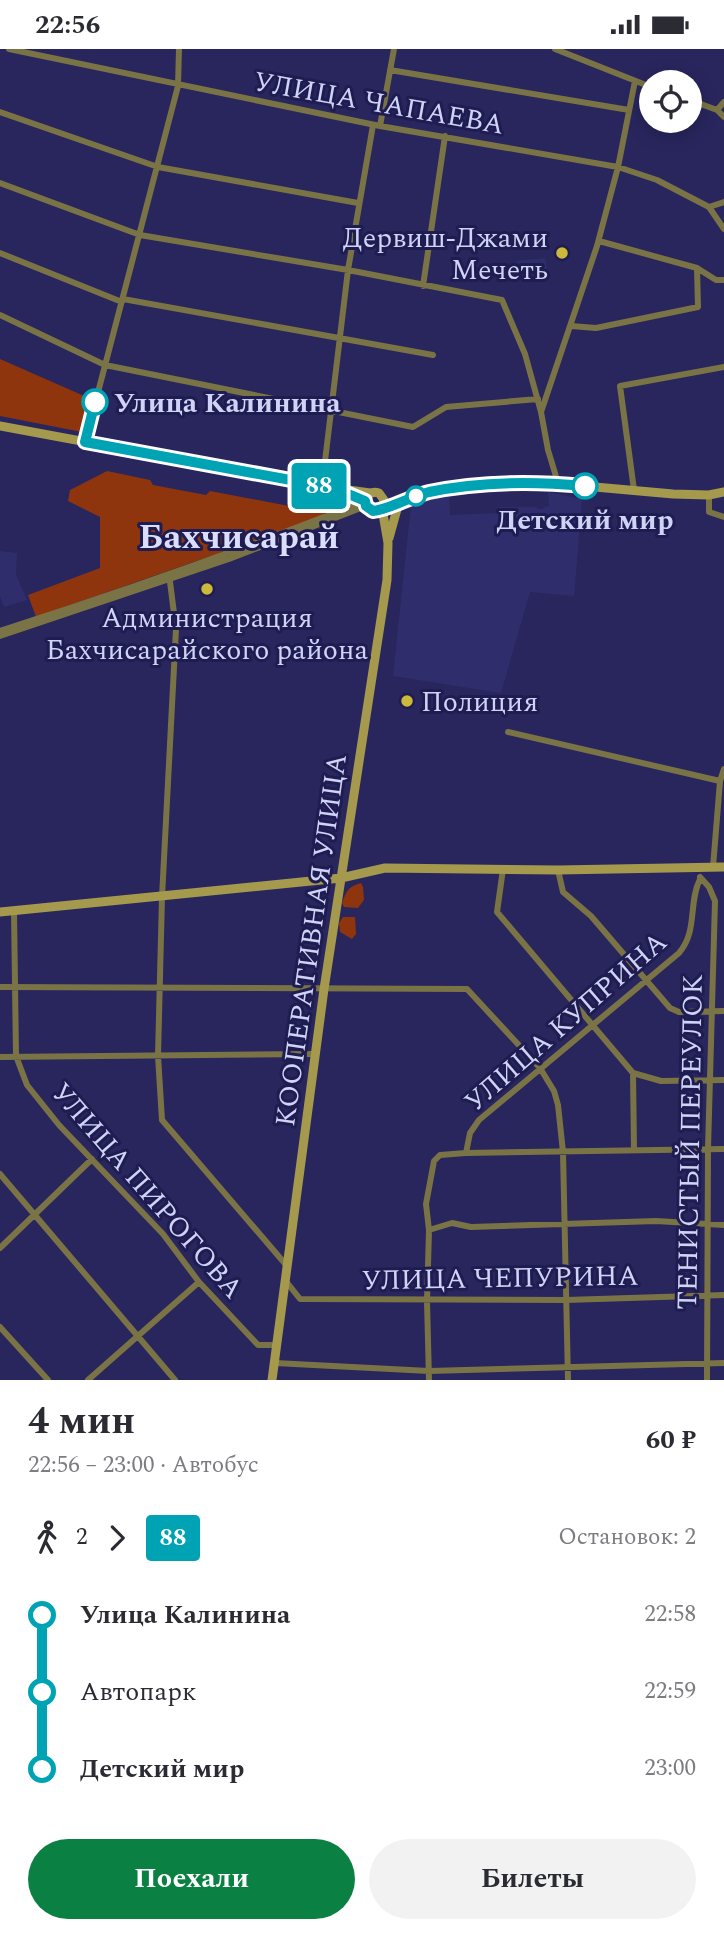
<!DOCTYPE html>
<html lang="ru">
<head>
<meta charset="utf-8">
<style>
  body { margin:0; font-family:Spectral,serif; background:#f2f2f3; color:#2b2b33; height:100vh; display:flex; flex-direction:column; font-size:26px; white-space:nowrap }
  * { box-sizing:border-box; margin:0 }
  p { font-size:23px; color:#7c7c81 }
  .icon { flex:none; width:38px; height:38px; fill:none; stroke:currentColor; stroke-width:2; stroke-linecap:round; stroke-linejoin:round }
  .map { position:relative; height:1331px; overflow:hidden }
  .details { display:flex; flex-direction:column; background:#fff; flex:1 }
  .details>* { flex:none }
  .badge { padding:0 14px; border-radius:5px; font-size:24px; line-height:46px }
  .controls { position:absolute; left:639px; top:21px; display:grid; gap:14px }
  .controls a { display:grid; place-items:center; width:63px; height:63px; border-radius:50%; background:#fff; box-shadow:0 4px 18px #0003; font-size:35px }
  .map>.badge { position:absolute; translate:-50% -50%; box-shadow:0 0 0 4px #fff }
  .legs { display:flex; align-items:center; gap:10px; height:77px; padding:0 28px; font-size:23px }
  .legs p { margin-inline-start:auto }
  .summary { display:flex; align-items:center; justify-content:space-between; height:119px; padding:0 28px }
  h1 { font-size:38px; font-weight:700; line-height:52px }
  .cta { display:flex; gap:14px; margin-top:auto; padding:14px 28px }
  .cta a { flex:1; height:80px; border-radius:42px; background:#0b8043; color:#fff; font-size:28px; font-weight:700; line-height:80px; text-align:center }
  .cta a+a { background:#f2f2f3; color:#2b2b33 }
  ul { padding:0 28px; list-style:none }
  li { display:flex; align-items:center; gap:24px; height:77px; font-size:26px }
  li i { display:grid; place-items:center; width:10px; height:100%; margin:0 9px; background:currentColor }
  li i::after { content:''; width:18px; height:18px; margin:-9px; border:5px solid; border-radius:50%; background:#fff }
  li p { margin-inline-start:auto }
  li:first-child i { background:linear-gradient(#0000 50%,currentColor 0) }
  li:last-child i { background:linear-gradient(currentColor 50%,#0000 0) }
  .status { display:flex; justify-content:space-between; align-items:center; height:49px; padding:0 35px; background:#fff; direction:ltr }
  .status svg { height:19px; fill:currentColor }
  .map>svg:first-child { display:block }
  .built { fill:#302d6c }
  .green { fill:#8e350d }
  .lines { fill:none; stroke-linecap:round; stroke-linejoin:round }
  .street { stroke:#7a7345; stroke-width:6 }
  .secondary { stroke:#a5994d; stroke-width:9 }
  .line-1-casing { stroke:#fff; stroke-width:16 }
  .line-1 { stroke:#00a3b4; stroke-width:10 }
  .poi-dot { fill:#ccb939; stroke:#1f1c52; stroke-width:2.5 }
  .stop-1-dot { fill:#fff; stroke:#00a3b4; stroke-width:3.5 }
  .labels { text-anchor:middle; stroke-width:6; stroke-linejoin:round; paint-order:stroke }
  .street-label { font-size:28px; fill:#cfd3f5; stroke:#1f1c52 }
  .poi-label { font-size:28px; fill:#cfd3f5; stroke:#1f1c52; text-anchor:end }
  .stop-label { font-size:28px; font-weight:bold; fill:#cfd3f5; stroke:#1f1c52; text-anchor:start }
  .district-label { font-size:35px; font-weight:bold; fill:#dbdefa; stroke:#1f1c52 }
</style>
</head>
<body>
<div class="status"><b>22:56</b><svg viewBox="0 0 49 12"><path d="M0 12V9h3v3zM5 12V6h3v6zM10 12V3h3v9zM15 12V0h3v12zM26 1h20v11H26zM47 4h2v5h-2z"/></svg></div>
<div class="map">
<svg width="724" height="1331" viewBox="0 0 724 1331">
  <rect width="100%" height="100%" fill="#28265d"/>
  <path class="built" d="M545,209l2,11 -28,3 -2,-11z
    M548,443l34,7 -8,97 -44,-4 -29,101 -108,-17 18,-171 38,-12 1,22 48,-2 1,-6h38v2h6l1,-2 5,-1z
    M0,502l17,2 -1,22 11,25 -23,7 -4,-11z"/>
  <path class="green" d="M0,310l91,40 -9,33 -82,-16z
    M107,422l43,9 3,5 53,10 4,-4 121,23 -295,103 -8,-22 72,-27v-51l-32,-16 2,-11z
    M361,834l2,4 1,13 -6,8 -14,-1 -2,-4c5,-13 6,-16 19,-20z
    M343,868h12l1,17 -4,5 -12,-7 -1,-9z"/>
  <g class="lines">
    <path class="street" d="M9,0l371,77 238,41 39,13 52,27 15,22
      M555,0l96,38
      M390,21l239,40
      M690,51l27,10 7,7
      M717,61l7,-8
      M0,63l158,55 200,36
      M380,77l14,-77
      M0,134l140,52 208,35 154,30 23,54 16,58
      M709,158l15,-5
      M599,192l98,27 19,12h8
      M0,204l122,49
      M423,237l22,-150
      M123,250l310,56
      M0,266l105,50 308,62 33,-20 92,-8
      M571,277l25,2 102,-21 -1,-39
      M85,393l93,-356 1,-37
      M558,434l-10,-33 -7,-38 56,-166 21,-79 17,-86
      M322,437l26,-216 25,-145
      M634,441l-14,-104 104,-19
      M709,446v17l15,5
      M328,468l6,-29
      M169,525l7,55 -14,268 -4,159 4,64 125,146
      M0,582c121,-39 241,-81 360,-128l6,-5
      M0,587l229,-77 137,-53
      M508,683l212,49
      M713,818l7,-86 4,-12
      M503,820l-6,43 136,161 28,8 63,-1
      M558,821l5,22 28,24 79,92 9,4 45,-1
      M700,828l9,10 6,14 -7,248 -1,231
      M14,862l2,145 11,29 32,40 104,109 36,48 59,63h19
      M0,938l467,2 73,79 14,23 4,14 5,47 5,228
      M0,1008l315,-3
      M633,1024l1,77
      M466,1104l258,-4
      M0,1125l175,206
      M429,1181l23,-7 19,4 185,-6 68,4
      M0,1199l92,-89
      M285,1231l15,19 266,1 158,-5
      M0,1278l48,53
      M275,1314l154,8 295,-8
      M88,1331l111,-98
      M429,1331l-2,-79 2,-71 -3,-26 8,-43 6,-6 26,-2 4,-20 9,-13 200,-167c19,-22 9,-50 21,-74"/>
    <path class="secondary" d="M0,377l334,62 36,5
      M420,445l52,-10 56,-3 145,13 36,1 15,-3
      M389,489l10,-36
      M0,863l341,-34 44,-10 173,2 166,-3
      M272,1331l52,-391 63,-409 1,-37 -6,-35 2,-8 -5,-7c-7,-2 -12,1 -14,8l3,8 8,2 6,-3 44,-15"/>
  </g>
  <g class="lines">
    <defs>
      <path id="line-1" d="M95,353l-10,40 249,46 31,13 1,5 7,5c15,-1 39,-15 56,-19 52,-11 102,-11 156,-6"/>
    </defs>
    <use href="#line-1" class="line-1-casing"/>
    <use href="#line-1" class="line-1"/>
  </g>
  <g class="poi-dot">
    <circle cx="562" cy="204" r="7"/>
    <circle cx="207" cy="540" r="7"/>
    <circle cx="407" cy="652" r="7"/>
  </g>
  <g class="stop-1-dot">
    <circle cx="95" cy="353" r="12"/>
    <circle cx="585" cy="437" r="12"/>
    <circle cx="416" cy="447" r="9"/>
  </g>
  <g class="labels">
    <g class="street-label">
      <text transform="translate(379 53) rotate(10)" y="10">УЛИЦА ЧАПАЕВА</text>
      <text transform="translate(310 891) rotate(-82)" y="10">КООПЕРАТИВНАЯ УЛИЦА</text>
      <text transform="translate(565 972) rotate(-41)" y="10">УЛИЦА КУПРИНА</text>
      <text transform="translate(689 1093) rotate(-89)" y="10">ТЕНИСТЫЙ ПЕРЕУЛОК</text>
      <text transform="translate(148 1141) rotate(49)" y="10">УЛИЦА ПИРОГОВА</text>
      <text transform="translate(500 1228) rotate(-1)" y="10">УЛИЦА ЧЕПУРИНА</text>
    </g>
    <g class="poi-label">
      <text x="548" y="198">Дервиш-Джами<tspan x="548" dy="32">Мечеть</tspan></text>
      <text x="207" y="578" text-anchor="middle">Администрация<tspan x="207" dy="32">Бахчисарайского района</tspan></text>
      <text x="421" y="662" text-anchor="start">Полиция</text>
    </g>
    <g class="stop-label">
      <text x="114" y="363">Улица Калинина</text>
      <text x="585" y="480" text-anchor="middle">Детский мир</text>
    </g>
    <g class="district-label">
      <text x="239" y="499">Бахчисарай</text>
    </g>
  </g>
</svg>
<div class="controls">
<a><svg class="icon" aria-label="locate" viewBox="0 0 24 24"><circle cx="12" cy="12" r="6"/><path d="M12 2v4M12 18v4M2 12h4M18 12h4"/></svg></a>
</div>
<b class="badge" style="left:319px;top:437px;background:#00a3b4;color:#fff">88</b>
</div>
<section class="details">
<div class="summary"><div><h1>4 мин</h1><p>22:56 – 23:00 · Автобус</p></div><b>60 ₽</b></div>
<div class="legs"><svg class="icon" aria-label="walk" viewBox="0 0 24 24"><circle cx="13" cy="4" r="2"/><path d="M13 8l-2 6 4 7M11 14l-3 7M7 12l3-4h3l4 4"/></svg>2<svg class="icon" aria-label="forward" viewBox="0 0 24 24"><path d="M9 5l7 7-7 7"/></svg><b class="badge" style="background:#00a3b4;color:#fff">88</b><p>Остановок: 2</p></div>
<ul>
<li><i style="color:#00a3b4"></i><b>Улица Калинина</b><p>22:58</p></li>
<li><i style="color:#00a3b4"></i><span>Автопарк</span><p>22:59</p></li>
<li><i style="color:#00a3b4"></i><b>Детский мир</b><p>23:00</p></li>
</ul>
<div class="cta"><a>Поехали</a><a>Билеты</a></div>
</section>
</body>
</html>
